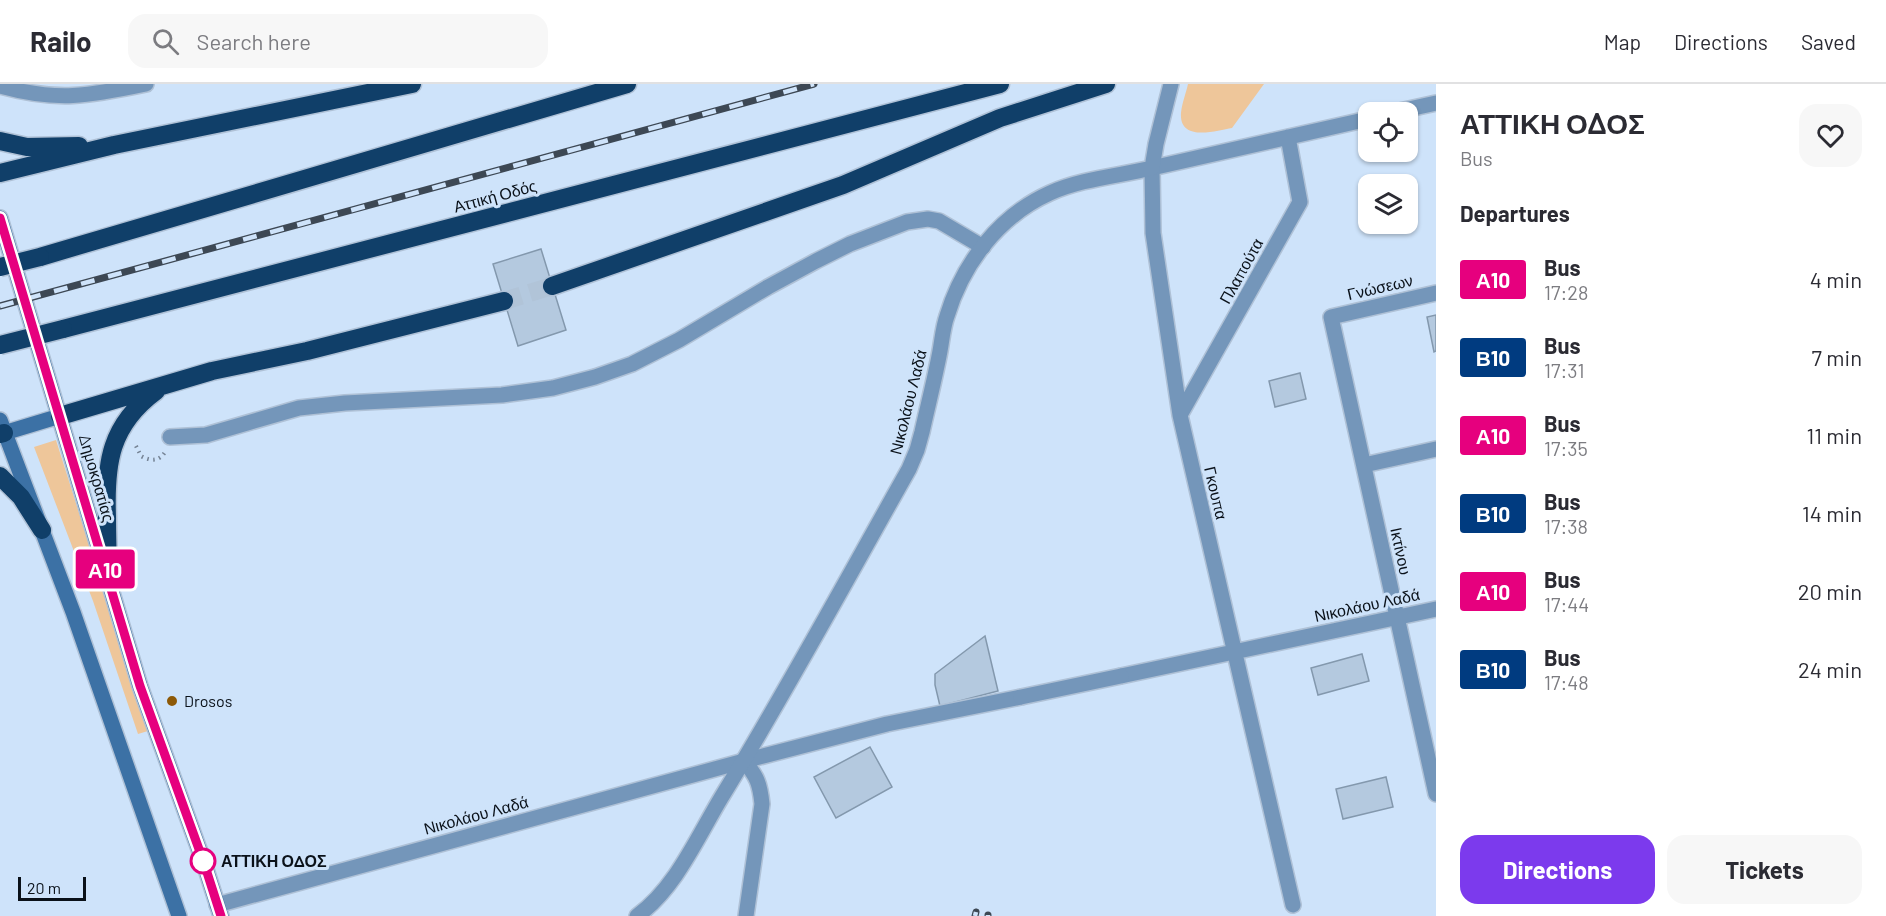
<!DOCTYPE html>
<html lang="en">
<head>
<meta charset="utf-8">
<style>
  body { margin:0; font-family:Barlow,sans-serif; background:#f7f7f7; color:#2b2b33; height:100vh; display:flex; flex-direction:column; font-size:22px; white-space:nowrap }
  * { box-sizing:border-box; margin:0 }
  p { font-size:20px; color:#7c7c81 }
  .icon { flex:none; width:33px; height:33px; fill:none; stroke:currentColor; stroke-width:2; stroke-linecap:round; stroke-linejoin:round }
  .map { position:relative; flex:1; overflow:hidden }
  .details { display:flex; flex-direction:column; background:#fff; width:450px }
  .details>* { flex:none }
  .badge { padding:0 12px; border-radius:4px; font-size:21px; line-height:39px }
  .tools { position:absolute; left:1358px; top:18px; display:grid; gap:12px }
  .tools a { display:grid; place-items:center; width:60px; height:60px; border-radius:12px; background:#fff; box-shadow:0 2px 4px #0004; font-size:30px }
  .scale { position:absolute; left:18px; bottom:15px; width:68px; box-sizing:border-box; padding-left:6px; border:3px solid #0a1119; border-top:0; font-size:16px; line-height:21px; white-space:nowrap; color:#0a1119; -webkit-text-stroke:4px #cee3fa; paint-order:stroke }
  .map>.badge { position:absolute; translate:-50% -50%; box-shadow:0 0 0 3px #fff }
  h2 { padding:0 24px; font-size:22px; line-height:54px }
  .round { display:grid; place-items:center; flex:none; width:63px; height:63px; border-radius:18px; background:#f7f7f7 }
  .headline { display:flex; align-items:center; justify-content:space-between; height:102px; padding:0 24px }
  h1 { font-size:28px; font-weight:700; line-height:45px }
  .primary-button { display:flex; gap:12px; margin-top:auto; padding:12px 24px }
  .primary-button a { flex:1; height:69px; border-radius:18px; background:#7c3aed; color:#fff; font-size:24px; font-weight:700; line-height:69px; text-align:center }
  .primary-button a+a { background:#f7f7f7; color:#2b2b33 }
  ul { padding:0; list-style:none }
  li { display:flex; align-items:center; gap:18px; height:78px; padding:0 24px }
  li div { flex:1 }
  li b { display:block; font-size:22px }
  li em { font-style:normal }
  li .badge { min-width:66px; font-weight:700; text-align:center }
  header { display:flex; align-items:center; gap:36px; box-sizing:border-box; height:84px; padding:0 30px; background:#fff; border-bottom:2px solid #e1e1e2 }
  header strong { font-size:28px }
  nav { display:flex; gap:33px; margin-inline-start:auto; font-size:21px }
  .search { width:420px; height:54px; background:#f7f7f7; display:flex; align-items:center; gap:15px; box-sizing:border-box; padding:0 21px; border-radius:18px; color:#7c7c81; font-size:22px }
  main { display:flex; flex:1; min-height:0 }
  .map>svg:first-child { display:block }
  .green { fill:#eec69a }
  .building { fill:#b4c9df; stroke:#8398ad; stroke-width:1.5 }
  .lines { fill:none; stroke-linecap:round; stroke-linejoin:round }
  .motorway-tunnel { stroke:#b1c4d8; stroke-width:18; stroke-dasharray:18 9; stroke-linecap:butt }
  .minor-casing { stroke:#afc1d6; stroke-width:18 }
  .tertiary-casing { stroke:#afc1d6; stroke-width:18 }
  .secondary-casing { stroke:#afc1d6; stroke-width:18 }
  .motorway-casing { stroke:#afc1d6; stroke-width:21 }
  .path { stroke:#758394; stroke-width:4; stroke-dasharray:1.5 4.5; stroke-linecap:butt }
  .minor { stroke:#7496ba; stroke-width:15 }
  .tertiary { stroke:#7496ba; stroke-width:15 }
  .secondary { stroke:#3c71a5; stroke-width:15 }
  .motorway { stroke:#103f69; stroke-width:18 }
  .rail-casing { stroke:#3d4854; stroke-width:7 }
  .rail { stroke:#cee3fa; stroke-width:4.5; stroke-dasharray:14; stroke-linecap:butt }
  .minor-bridge-casing { stroke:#afc1d6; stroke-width:18; stroke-linecap:butt }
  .motorway-bridge-casing { stroke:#afc1d6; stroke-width:21; stroke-linecap:butt }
  .minor-bridge { stroke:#7496ba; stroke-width:15 }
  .motorway-bridge { stroke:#103f69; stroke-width:18 }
  .line-casing { stroke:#fff; stroke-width:14 }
  .line { stroke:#e6007e; stroke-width:9 }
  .poi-dot { fill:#8d5907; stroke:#cee3fa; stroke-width:2 }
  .stop-dot { fill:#fff; stroke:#e6007e; stroke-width:3 }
  .labels { text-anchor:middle; stroke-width:6; stroke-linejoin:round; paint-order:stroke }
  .street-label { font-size:16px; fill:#0a1119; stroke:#cee3fa }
  .poi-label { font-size:16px; fill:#0a1119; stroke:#cee3fa; text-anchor:start }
  .stop-label { font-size:16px; font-weight:bold; fill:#0a1119; stroke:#cee3fa; text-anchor:start }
</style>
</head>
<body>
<header>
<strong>Railo</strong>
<div class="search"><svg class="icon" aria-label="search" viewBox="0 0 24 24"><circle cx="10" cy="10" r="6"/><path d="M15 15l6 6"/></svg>Search here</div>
<nav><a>Map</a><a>Directions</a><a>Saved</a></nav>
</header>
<main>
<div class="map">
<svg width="1436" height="832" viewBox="0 0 1436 832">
  <rect width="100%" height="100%" fill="#cee3fa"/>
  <path class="green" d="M1188,0h76l-32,44c-16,3 -53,14 -51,-15 1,-10 5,-20 7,-29z
    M56,356l92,291 -10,3 -45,-133 -59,-154z"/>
  <path class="building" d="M541,165l25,81 -48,16 -25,-82z
    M1436,231v36l-2,1 -7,-35z
    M1300,289l6,26 -31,8 -6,-26z
    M985,552l13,55 -58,15 -5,-21v-11z
    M1362,570l7,27 -51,14 -7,-27z
    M870,663l22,40 -56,31 -22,-41z
    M1386,693l7,30 -50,12 -7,-30z"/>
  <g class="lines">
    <path class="motorway-tunnel" d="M504,217l48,-15"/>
    <defs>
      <path id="minor" d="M1395,28l41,-9
        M1436,209l-105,24 105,477
        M1180,331l120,-213 -12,-65
        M170,353l36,-2 93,-27 46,-5 157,-8 51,-7 42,-11 37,-13 47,-24 89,-53 48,-26 34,-17 57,-22 21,-3 11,2 44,26
        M1364,381l72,-16
        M1121,592l315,-67
        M744,677c13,15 16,23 18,43l-16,112
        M217,821l527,-144 143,-37 134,-27
        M1293,821l-113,-490 -27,-182 -1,-65 216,-49"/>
      <path id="tertiary" d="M0,2c57,16 89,10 146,-2
        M637,832c38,-27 60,-78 84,-118 66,-108 126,-219 188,-329l8,-19 5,-18c6,-27 13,-54 18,-81 2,-11 3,-24 7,-35 16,-53 52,-100 103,-123 31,-14 68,-17 102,-25l4,-24 15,-60"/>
      <path id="secondary" d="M0,134l140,468 64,177 17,53
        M0,336l73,192 106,304
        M4,349l56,-17"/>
      <path id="motorway" d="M0,57l27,6 52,-1
        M0,89l114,-28 298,-61
        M40,173l587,-173
        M552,202l291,-101 157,-67 106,-34
        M63,245l937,-245
        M60,332l152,-45 95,-20 197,-50
        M0,350l4,-1
        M0,392l21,21 21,33
        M108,497c0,-21 -1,-43 -1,-64 -2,-54 3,-92 49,-126"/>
    </defs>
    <use href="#minor" class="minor-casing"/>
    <use href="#tertiary" class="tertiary-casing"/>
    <use href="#secondary" class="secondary-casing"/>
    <use href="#motorway" class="motorway-casing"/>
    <path class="path" d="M136,362l5,10c9,5 18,6 24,-4"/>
    <use href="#minor" class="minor"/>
    <use href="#tertiary" class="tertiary"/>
    <use href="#secondary" class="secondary"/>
    <use href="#motorway" class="motorway"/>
    <defs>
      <path id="rail" d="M0,222l814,-222
        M975,832l1,-4
        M988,832v-1"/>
    </defs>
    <use href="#rail" class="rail-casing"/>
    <use href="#rail" class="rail"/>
    <defs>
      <path id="minor-bridge" d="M1021,613l100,-21"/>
      <path id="motorway-bridge" d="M0,183l40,-10
        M0,261l63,-16"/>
    </defs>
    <use href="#minor-bridge" class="minor-bridge-casing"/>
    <use href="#motorway-bridge" class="motorway-bridge-casing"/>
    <use href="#minor-bridge" class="minor-bridge"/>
    <use href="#motorway-bridge" class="motorway-bridge"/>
  </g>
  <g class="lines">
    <defs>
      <path id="line" d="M0,134l140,468 64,177 17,53"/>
    </defs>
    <use href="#line" class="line-casing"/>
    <use href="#line" class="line"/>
  </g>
  <circle class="poi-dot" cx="172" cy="617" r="6"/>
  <circle class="stop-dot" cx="203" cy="777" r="12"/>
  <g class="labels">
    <g class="street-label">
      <text transform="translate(495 112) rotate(-15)" y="6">Αττική Οδός</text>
      <text transform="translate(1241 187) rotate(-61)" y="6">Πλαπούτα</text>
      <text transform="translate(1380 203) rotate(-13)" y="6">Γνώσεων</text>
      <text transform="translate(908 318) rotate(-76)" y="6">Νικολάου Λαδά</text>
      <text transform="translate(97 394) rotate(74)" y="6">Δημοκρατίας</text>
      <text transform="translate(1216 409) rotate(77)" y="6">Γκουπα</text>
      <text transform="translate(1401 467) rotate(78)" y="6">Ικτίνου</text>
      <text transform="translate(1367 521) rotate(-12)" y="6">Νικολάου Λαδά</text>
      <text transform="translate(476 731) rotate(-15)" y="6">Νικολάου Λαδά</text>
    </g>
    <g class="poi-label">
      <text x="184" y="623">Drosos</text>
    </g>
    <g class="stop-label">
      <text x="221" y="783">ΑΤΤΙΚΗ ΟΔΟΣ</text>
    </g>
  </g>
</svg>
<div class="tools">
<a><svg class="icon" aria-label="locate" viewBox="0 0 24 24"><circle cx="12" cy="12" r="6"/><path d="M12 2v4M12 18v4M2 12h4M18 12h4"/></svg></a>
<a><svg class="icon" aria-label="layers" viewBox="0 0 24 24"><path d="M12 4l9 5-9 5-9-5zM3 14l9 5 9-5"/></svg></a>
</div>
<div class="scale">20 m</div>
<b class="badge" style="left:105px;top:485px;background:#e6007e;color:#fff">Α10</b>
</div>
<section class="details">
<div class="headline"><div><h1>ΑΤΤΙΚΗ ΟΔΟΣ</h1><p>Bus</p></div><a class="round"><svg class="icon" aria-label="heart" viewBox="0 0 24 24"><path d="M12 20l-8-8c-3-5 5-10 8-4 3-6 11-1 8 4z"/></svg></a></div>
<h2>Departures</h2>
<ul>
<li><span class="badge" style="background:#e6007e;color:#fff">Α10</span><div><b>Bus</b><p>17:28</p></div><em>4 min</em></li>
<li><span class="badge" style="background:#003b80;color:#fff">Β10</span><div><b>Bus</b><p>17:31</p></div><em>7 min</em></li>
<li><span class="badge" style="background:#e6007e;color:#fff">Α10</span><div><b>Bus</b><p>17:35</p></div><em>11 min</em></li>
<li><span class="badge" style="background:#003b80;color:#fff">Β10</span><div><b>Bus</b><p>17:38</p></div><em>14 min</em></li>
<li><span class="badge" style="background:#e6007e;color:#fff">Α10</span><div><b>Bus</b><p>17:44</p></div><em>20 min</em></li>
<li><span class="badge" style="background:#003b80;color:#fff">Β10</span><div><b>Bus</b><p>17:48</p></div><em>24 min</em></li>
</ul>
<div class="primary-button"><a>Directions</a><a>Tickets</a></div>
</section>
</main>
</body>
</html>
